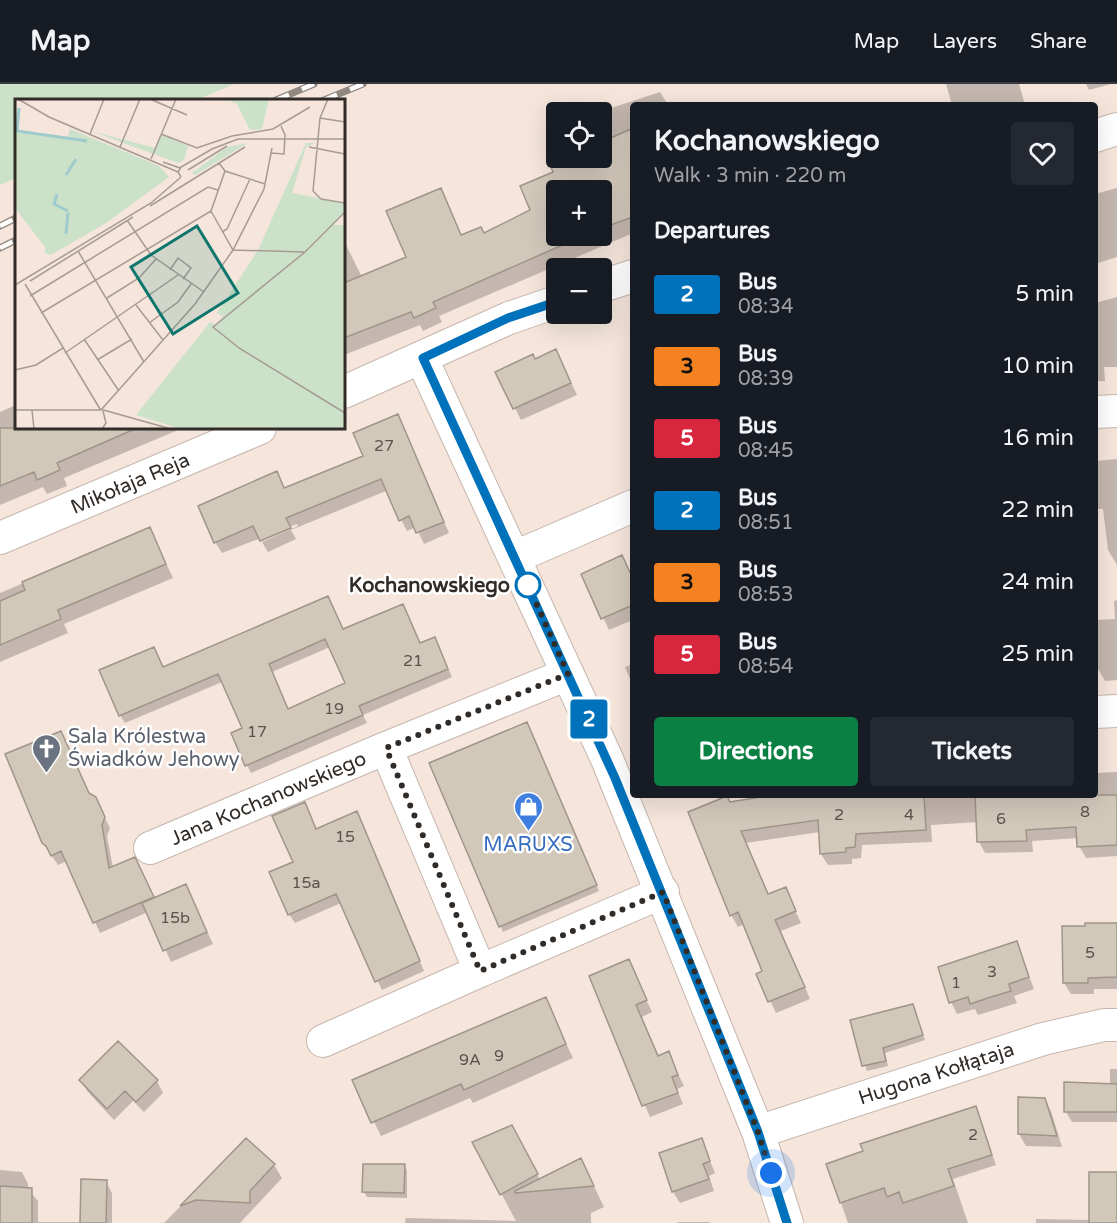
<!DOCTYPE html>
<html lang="en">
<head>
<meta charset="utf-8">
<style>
  body { margin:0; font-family:"Varela Round",sans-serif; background:#242831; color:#f1f3f6; height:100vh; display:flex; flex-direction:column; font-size:22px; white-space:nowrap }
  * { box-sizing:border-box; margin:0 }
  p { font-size:20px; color:#9ea1a6 }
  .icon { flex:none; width:33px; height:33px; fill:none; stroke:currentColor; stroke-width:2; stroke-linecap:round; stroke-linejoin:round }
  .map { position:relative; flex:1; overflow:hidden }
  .drawer { position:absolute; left:630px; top:18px; width:468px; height:696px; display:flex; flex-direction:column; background:#171b24; border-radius:6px; box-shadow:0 6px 24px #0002 }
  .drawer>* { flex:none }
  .badge { padding:0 12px; border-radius:4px; font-size:21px; line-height:39px }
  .controls { position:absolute; left:546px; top:18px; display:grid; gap:12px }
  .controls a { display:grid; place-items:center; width:66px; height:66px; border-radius:6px; background:#171b24; box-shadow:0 6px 24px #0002; font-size:30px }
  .you { position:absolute; width:30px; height:30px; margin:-15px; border:4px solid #fff; border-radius:50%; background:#1a73e8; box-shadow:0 0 0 9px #1a73e833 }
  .map>.badge { position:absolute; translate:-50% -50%; box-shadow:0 0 0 3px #fff }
  h2 { padding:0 24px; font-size:22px; line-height:54px }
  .round { display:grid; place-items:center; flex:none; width:63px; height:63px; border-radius:6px; background:#242831 }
  .head { display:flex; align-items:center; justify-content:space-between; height:102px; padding:0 24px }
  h1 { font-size:28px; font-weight:800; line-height:45px }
  .cta { display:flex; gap:12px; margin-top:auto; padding:12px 24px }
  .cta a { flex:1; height:69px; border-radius:6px; background:#0b8043; color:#fff; font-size:24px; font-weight:800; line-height:69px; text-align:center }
  .cta a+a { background:#242831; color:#f1f3f6 }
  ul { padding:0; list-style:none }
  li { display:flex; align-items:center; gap:18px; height:72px; padding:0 24px }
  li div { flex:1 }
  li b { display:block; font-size:22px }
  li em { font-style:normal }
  li .badge { min-width:66px; font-weight:700; text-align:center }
  header { display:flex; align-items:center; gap:36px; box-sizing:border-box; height:84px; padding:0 30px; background:#171b24; border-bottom:2px solid #363941 }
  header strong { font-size:28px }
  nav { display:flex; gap:33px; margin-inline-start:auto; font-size:21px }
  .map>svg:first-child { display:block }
  .green { fill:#cbe2c8 }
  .shadow { fill:#0003; fill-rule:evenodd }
  .building { fill:#d2c8ba; stroke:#9f9588; stroke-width:1.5; fill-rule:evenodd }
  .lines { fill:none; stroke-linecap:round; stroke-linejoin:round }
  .street-casing { stroke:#c6b6ad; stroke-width:34 }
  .street { stroke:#fff; stroke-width:32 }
  .rail-casing { stroke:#938881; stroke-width:7 }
  .rail { stroke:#fff; stroke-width:4.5; stroke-dasharray:14; stroke-linecap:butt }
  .line-casing { stroke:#fff; stroke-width:14 }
  .line { stroke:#0072bc; stroke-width:9 }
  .walk { stroke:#322c28; stroke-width:6; stroke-dasharray:0 10.8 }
  .stop-dot { fill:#fff; stroke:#0072bc; stroke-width:3 }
  .labels { text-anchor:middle; stroke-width:5; stroke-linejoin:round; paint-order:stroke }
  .number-label { font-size:16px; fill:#5a534c }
  .street-label { font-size:20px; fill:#322c28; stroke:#fff }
  .stop-label { font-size:20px; font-weight:bold; fill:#322c28; stroke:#fff; text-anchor:end }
  .worship-label { font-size:20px; fill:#5b616d; stroke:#fff; text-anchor:start }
  .shop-label { font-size:20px; fill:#366cbe; stroke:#fff }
  .inset-river { fill:none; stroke:#a0cbcd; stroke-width:3 }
  .inset-road { fill:none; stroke:#a79b93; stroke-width:1.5 }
  .view { fill:#0f766e; fill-opacity:0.15; stroke:#0f766e; stroke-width:3 }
  .inset-edge { fill:none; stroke:#322c28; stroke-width:3 }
</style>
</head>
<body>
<header>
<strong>Map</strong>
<nav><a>Map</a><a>Layers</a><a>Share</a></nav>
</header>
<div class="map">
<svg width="1117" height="1139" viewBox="0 0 1117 1139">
  <rect width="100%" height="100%" fill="#f5e5db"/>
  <path class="green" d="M0,0h234l-38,16h-180v78l-16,7z"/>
  <path class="shadow" d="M946,0h73l6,21h-73z
    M1086,0h25l-22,6z
    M660,8l8,13h-35v128l-194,83 3,6 -19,9 -3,-6 -76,30v-108l2,-2 16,32 46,-19 32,-68 22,47 22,-3 48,-23 23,-39 -3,-7 18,-7h32v-46h-3zM556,106h46v46h-46z
    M1117,104v69l-22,7v-70z
    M1117,213v70h-13l1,14h-10v-53h2l-2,-25z
    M535,276l27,3 15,32 -56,25 -24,-48z
    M16,321v23h167l-119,50 3,8 -20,8 -4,-7 -43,18v-93z
    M397,332l52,117 -25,11 -8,-17 -9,4 -21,-40 -95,39 5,9 -28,13 -6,-10 36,-16 -1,-2 -75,29 -7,-11 61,-69 9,16 80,-32z
    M1117,375v106l-9,-15 -5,-41h-8v-48z
    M150,445l23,49 -109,46 4,9 -68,29v-69z
    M583,490l50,5v41l-24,10z
    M1117,516v80l-12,1 -7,-12 -2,-49 19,-1 -1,-18z
    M343,547l96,16 13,30 -89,38 4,8 -116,50 -4,-8 -3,-36 -22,-47 -97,41 -5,-8 43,-47zM330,563l17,37 -59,26 -16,-38z
    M633,580v22l-8,-19z
    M530,645l69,162 -96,41 -72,-168z
    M1117,688v84l-31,2 -7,-12v-8l-47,3 1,11 -48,1 -6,-11 -1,-20 -47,3 1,17 -70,3 -1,13 -9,1v5l-24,1 -7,-11 -1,-22 -74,11 23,52 16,-6 16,34 -20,8 29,68 -34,14 -18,-38 6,-3 -20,-48 -6,3 -7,-12 -1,-112 54,-8h311v-22z
    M90,711l5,3 15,30 -3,8 6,32 27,1 15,30 31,-13 27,58 -42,18 -23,-50 -48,21 -33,-72 -9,4 -15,-22z
    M304,720l13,26 39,-18 68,159 -42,19 -41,-87 -46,20 -6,-9z
    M1117,842v63h-23v5h-23l-7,-11z
    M1016,859l18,46 -20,7 3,7 -19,6 -20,6 -3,-6 -18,5 -6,-12z
    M628,877l24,51 -10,5 17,40 9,-4 16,33 -7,3 6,15 -33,13 -59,-140z
    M545,915l28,59 -100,45 -3,-5 -89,38 -27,-55z
    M912,922l13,34 -40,13 3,13 -21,5 -15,-50z
    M1110,985h7v53h-45l-6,-10v-28l44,1z
    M81,997h76l6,12 -19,19 -11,-11 -19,19 -26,-28z
    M1044,1015l7,12 11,36 -36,-1 -7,-12z
    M975,1024l21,57 -43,14 15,44h-120l-20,-58z
    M518,1054l22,42 47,-8 17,35 -13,6v10h-186l1,-5 110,3 -42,-78z
    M246,1056l28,25 8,13 -42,45h-76z
    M701,1056l14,33 -6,3 5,15 -34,12 -7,-11z
    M404,1081l3,6v27l-40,-1 -3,-5z
    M0,1086l22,2 6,12v5l10,12v21h44l24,-40 6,11v30h-112z
    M1117,1090v49h-81v-4l54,1z
    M678,1138h32v1h-32z"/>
  <path class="building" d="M633,44v89l-31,11v-38h-46v46h27l-150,66 3,6 -22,10 -3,-6 -67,26v-55l62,-26 -20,-46 55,-23 20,47 20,-8 3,6 46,-23 -10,-24 33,-14 -3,-7 17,-7h35v-16z
    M556,265l15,34 -58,26 -18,-37 38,-18 2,5z
    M398,330l46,108 -28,11 -7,-17 -10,5 -18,-42 -95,39 5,10 -31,13 -7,-15 -39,17 -16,-37 79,-35 7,17 79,-32 -10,-23z
    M0,344h137l-80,35 3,7 -23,10 -3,-8 -34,14z
    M150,443l16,37 -108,46 3,9 -61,26v-44l25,-11 -3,-8z
    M622,471l11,24v26l-32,14 -20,-45z
    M328,512l15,33 60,-25 17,39 15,-6 13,32 -89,37 4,9 -118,51 -14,-33 11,-5 -24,-54 -99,42 -20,-46 55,-23 9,20zM325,555l20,44 -57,26 -19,-45z
    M527,638l70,163 -98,42 -70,-164z
    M61,647l28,62 7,4 9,20 -3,8 7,43 26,-11 19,40 -61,26 -32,-72 -10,5 -5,-10 -4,-3 -37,-89z
    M774,711h150l2,35 -70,4 -1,13 -9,1v4l-26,2 -2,-34 -77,11 27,63 18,-7 10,24 -21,9 30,67 -37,15 -12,-28 6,-3 -24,-59 -8,4 -42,-104 39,-16 3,6z
    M975,711h142v50l-40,2 -1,-20 -50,3 1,11 -50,1z
    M305,718l11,27 41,-18 63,150 -45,21 -39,-88 -48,21 -19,-43 24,-10 -21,-46z
    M186,800l21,48 -44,19 -21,-48z
    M1085,839h32v54l-29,1v5h-25l-1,-57h23z
    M1017,857l12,36 -20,7 2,7 -20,6 -21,7 -2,-7 -19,6 -11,-36z
    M629,875l18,41 -11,5 22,51 11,-5 9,24 -6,2 6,16 -36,13 -53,-130z
    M546,913l20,47 -102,46 -3,-6 -90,39 -19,-43z
    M913,920l10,31 -40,13 3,13 -24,5 -12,-46z
    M118,957l40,39 -22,22 -11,-11 -18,18 -28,-29z
    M1064,998l53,2v28h-53z
    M1018,1013l27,1 12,38 -39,-2z
    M976,1022l16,49 -44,14 6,17 -51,17 -4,-11 -12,5 -3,-9 -44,15 -14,-39 37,-13 -3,-7z
    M512,1041l26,49 -38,21 -28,-53z
    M246,1054l29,26 -25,27v12l-54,-3 -16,6z
    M702,1054l8,23 -7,3 6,15 -37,13 -13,-39z
    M581,1074l13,28 -79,7v-2z
    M363,1080h42l-1,29 -42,-1z
    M1089,1088h28v51h-28z
    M81,1095l26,1 -1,43h-26z
    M0,1102l32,2v35h-32z"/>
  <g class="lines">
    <defs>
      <path id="street" d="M1095,52l22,-7
        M602,202l31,-10
        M422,275l185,400 151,373 29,91
        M344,308l165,-74 47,-16
        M1095,328l22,-1
        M0,454l260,-110
        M515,473l118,-51
        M568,590l-182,74 94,223 183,-79
        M1095,628l22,-1
        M150,764l236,-100
        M323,957l157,-70
        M758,1048l285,-93 61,-14h13"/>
    </defs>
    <use href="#street" class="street-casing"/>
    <use href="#street" class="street"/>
    <defs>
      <path id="rail" d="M276,16l38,-16
        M324,16l39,-16
        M0,142l16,-8
        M0,164l16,-8"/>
    </defs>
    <use href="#rail" class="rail-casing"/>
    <use href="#rail" class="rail"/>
  </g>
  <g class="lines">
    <defs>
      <path id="line" d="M556,218l-48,16 -85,40 192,420 143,354 29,91"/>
    </defs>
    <use href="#line" class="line-casing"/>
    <use href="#line" class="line"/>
    <path class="walk" d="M528,501l40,89 -182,74 94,223 183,-79 95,240 13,41"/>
  </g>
  <defs>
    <symbol id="church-pin" viewBox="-11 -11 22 30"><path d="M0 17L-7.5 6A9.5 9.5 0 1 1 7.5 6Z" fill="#6b7280" stroke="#fff"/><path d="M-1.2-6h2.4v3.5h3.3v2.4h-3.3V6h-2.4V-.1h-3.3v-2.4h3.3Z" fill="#fff"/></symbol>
    <symbol id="shop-pin" viewBox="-11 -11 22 30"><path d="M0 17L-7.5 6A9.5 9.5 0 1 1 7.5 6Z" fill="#3f7fe0" stroke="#fff"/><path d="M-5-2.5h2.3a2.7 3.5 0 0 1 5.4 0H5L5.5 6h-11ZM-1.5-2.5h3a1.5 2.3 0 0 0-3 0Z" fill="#fff"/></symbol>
  </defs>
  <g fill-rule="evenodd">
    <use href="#church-pin" x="30" y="648" width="33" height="45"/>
    <use href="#shop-pin" x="512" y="706" width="33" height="45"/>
  </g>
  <circle class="stop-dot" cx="528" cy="501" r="12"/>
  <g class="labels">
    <g class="number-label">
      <text x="384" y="367">27</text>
      <text x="413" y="582">21</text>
      <text x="334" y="630">19</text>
      <text x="257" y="653">17</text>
      <text x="1085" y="733">8</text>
      <text x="839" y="736">2</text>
      <text x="909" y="736">4</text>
      <text x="1001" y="740">6</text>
      <text x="345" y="758">15</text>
      <text x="306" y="804">15a</text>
      <text x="175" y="839">15b</text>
      <text x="1090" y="874">5</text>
      <text x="992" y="893">3</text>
      <text x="956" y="904">1</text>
      <text x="499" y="977">9</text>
      <text x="470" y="981">9A</text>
      <text x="973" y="1056">2</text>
    </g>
    <g class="street-label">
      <text transform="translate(130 399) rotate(-23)" y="7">Mikołaja Reja</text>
      <text transform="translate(268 714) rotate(-23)" y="7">Jana Kochanowskiego</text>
      <text transform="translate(936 989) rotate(-18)" y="7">Hugona Kołłątaja</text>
    </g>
    <g class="stop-label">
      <text x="510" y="508">Kochanowskiego</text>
    </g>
    <g class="worship-label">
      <text x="68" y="659">Sala Królestwa<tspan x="68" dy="23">Świadków Jehowy</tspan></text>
    </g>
    <g class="shop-label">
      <text x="528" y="767">MARUXS</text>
    </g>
  </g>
  <g transform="translate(15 15)">
    <rect width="330" height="330" fill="#f5e5db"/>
    <path d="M211,0h43l-7,30 -12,1 -13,-26zM3,8l-1,25 50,7 3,-10 89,37 10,11 -63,46 -55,32 -6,-2v-6l-30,-39v-88zM76,32l64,17 6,-14 27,12 -4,14 -6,3zM233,44l-53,32 -3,-2 35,-26zM291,44h10l-10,4 -14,46 53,10v9l-12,13h12v204h-164l-45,-14 74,-93 5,3 8,-8 -6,-4 41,-63z" fill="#cbe2c8"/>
    <path class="inset-river" d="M4,9l-2,23 70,10M51,76l10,-16M42,95l-3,10 14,7M51,135l2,-21"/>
    <path class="inset-road" d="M3,0l31,18 129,55M135,0l37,16M313,0l-8,19 -7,73 8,8 24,4M305,19l25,4M75,35l14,-35M146,35l36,14 35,-12 41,-7 37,-22M105,48l20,-48M294,48l36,7M256,54l13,1 1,-19 -4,-9M136,60l25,-60M148,63l17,6M204,64l6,8 40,13M173,71l39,-24M210,72l-14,40 22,39 71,2M166,78l-3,-5 3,-5 31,-18 26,-10h107M135,107l95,-59M330,113l-40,40 -92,75 26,21 106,65M112,121l24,35 53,37M207,133l5,-3 23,-50M63,152l66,111M155,171l8,-12 13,10 -8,11M15,182l103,-64M10,185l75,125 71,20M0,186l136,-82 30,-26M15,197l178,-109 10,3M92,199l32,-20 17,-19M121,206l27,35M26,214l170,-102M134,224l29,-21 13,-18M69,240l35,52M50,254l113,-78M82,261l35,-21M0,271l21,-5 27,-17M0,279v23M0,311h86M17,311l2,19M86,311l94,-106 38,-54 31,-61 8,-41M87,330l4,-6 -3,-12"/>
    <path class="view" d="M182,127l41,67 -65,41 -42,-67z"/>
    <rect width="330" height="330" class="inset-edge"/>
  </g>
</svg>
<div class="controls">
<a><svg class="icon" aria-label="locate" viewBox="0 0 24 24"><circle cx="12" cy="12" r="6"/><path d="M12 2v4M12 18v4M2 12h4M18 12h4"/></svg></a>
<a>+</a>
<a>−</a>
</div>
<div class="you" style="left:771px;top:1089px"></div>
<b class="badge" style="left:589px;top:635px;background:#0072bc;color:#fff">2</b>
<section class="drawer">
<div class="head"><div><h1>Kochanowskiego</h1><p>Walk · 3 min · 220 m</p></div><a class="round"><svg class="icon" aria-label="heart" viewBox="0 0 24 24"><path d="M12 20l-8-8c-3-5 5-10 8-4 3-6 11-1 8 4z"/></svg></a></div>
<h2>Departures</h2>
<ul>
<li><span class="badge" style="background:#0072bc;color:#fff">2</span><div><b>Bus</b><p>08:34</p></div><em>5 min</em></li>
<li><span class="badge" style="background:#f58220;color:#111">3</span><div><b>Bus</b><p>08:39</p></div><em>10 min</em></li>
<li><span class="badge" style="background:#d7263d;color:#fff">5</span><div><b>Bus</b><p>08:45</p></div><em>16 min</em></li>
<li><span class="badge" style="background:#0072bc;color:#fff">2</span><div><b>Bus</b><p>08:51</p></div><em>22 min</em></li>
<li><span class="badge" style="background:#f58220;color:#111">3</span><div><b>Bus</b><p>08:53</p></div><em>24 min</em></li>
<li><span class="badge" style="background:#d7263d;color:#fff">5</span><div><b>Bus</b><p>08:54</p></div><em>25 min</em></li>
</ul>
<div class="cta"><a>Directions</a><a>Tickets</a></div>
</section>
</div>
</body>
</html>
